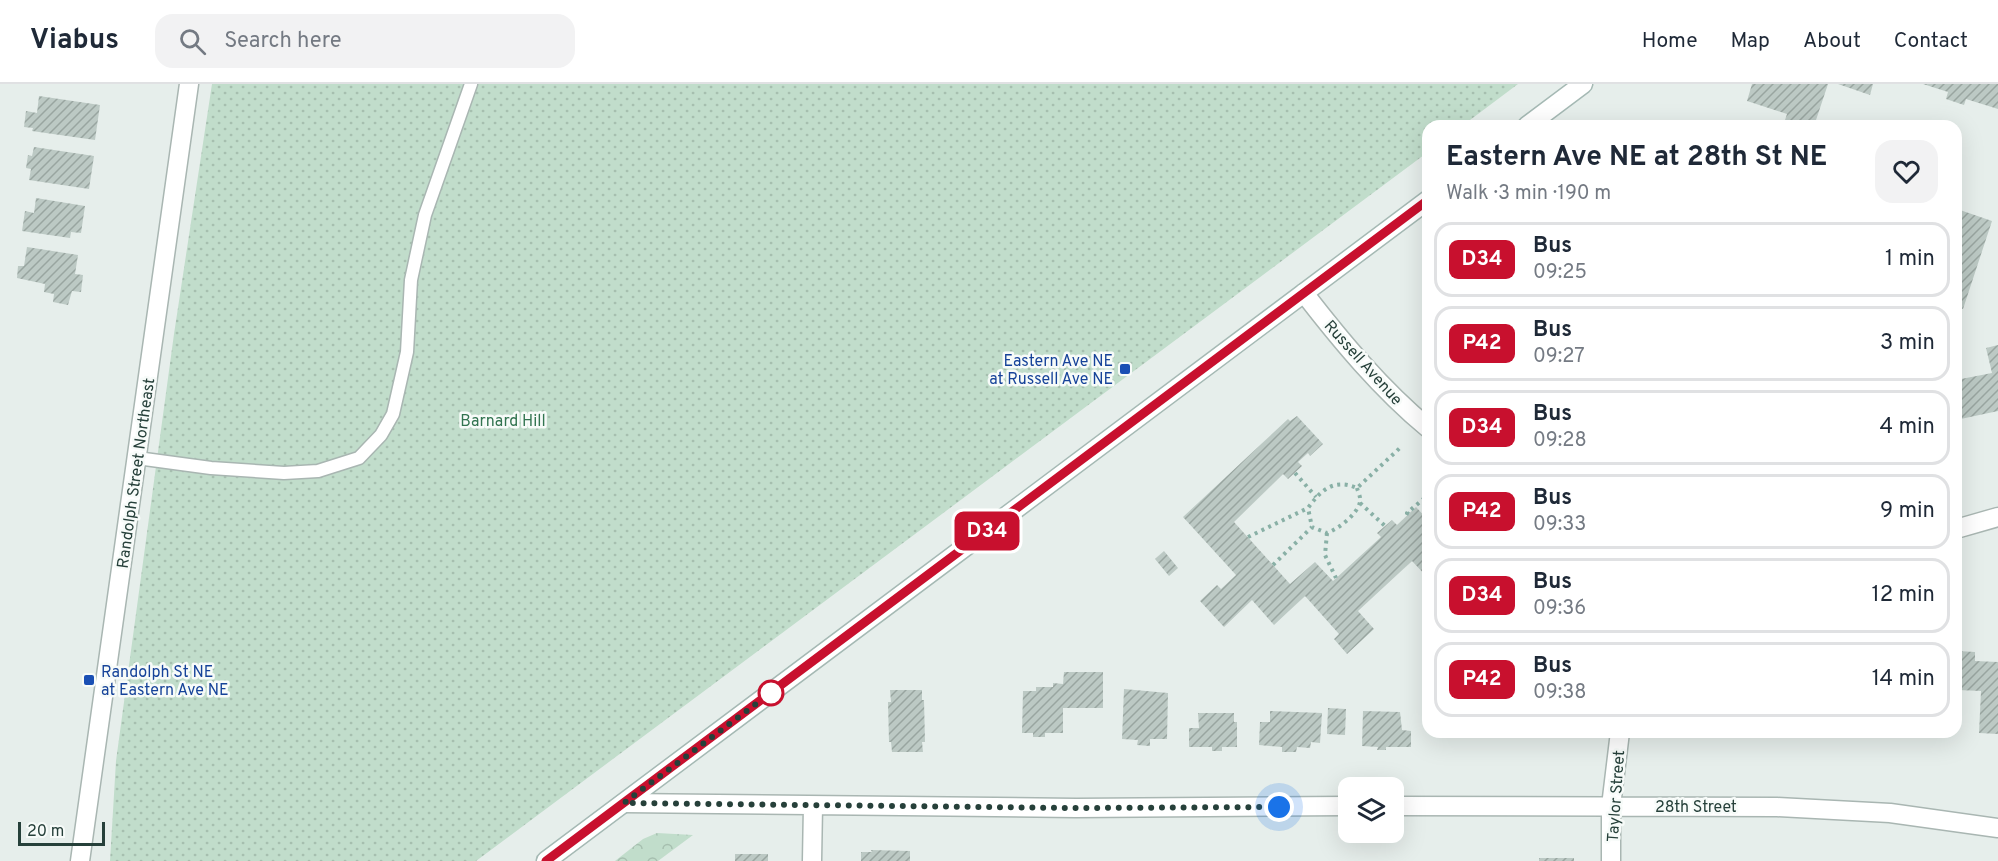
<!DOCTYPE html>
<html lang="en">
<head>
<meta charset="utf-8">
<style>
  body { margin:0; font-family:Overpass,sans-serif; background:#f2f2f3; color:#1f2937; height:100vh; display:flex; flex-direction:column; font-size:22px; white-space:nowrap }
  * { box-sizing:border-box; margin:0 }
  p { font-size:20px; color:#747a83 }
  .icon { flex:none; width:33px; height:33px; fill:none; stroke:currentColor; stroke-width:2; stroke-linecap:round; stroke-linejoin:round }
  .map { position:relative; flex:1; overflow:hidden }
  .side { position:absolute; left:1422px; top:36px; width:540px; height:618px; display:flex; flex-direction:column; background:#fff; border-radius:18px; box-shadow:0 6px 24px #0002 }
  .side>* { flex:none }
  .badge { padding:0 12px; border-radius:9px; font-size:21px; line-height:39px }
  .fabs { position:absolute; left:1338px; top:693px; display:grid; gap:12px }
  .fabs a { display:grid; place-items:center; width:66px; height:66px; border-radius:12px; background:#fff; box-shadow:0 6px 24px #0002; font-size:30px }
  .scale { position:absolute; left:18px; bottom:15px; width:87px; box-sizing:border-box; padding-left:6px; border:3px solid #26403a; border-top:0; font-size:16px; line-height:21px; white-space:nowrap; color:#26403a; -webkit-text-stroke:4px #f7fbf9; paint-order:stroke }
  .you { position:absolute; width:30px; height:30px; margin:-15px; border:4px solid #fff; border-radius:50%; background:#1a73e8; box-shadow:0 0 0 9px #1a73e833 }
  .map>.badge { position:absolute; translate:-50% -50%; box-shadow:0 0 0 3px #fff }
  .round { display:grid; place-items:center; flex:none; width:63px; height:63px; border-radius:18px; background:#f2f2f3 }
  .headline { display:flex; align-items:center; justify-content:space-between; height:102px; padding:0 24px }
  h1 { font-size:28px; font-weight:700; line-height:45px }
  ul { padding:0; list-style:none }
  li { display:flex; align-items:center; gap:18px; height:75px; margin:0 12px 9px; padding:0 12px; border:3px solid #e0e1e3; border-radius:18px }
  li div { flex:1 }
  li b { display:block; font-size:22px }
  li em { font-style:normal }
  li .badge { min-width:66px; font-weight:700; text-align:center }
  header { display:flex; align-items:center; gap:36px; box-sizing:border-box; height:84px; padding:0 30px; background:#fff; border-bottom:2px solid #e0e1e3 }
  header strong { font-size:28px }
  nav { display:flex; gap:33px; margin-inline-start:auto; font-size:21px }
  .search { width:420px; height:54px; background:#f2f2f3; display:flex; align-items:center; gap:15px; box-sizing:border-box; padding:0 21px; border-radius:18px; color:#747a83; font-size:22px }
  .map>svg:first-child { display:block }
  .forest { fill:url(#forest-crowns) }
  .park { fill:url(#park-dots) }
  .building { fill:url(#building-hatch) }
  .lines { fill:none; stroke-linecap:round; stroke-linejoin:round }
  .service-casing { stroke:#a9b6b2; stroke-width:15 }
  .minor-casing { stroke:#a9b6b2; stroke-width:21 }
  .tertiary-casing { stroke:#a9b6b2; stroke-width:21 }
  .secondary-casing { stroke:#a5b9b4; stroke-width:21 }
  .path { stroke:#89b0a6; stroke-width:4; stroke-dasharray:3 4.5; stroke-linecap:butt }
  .service { stroke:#fff; stroke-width:12 }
  .minor { stroke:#fff; stroke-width:18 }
  .tertiary { stroke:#fff; stroke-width:18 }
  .secondary { stroke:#fff; stroke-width:18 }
  .line-casing { stroke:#fff; stroke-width:14 }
  .line { stroke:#c8102e; stroke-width:9 }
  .walk { stroke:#26403a; stroke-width:6; stroke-dasharray:0 10.8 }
  .transit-dot { fill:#1a4fb4; stroke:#f7fbf9; stroke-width:2 }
  .stop-dot { fill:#fff; stroke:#c8102e; stroke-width:3 }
  .labels { text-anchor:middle; stroke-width:5; stroke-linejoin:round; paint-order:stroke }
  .transit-label { font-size:16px; fill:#164399; stroke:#f7fbf9; text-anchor:end }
  .street-label { font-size:16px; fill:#26403a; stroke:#f7fbf9 }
  .park-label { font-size:16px; fill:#327450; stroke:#f7fbf9 }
</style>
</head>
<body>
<header>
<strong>Viabus</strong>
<div class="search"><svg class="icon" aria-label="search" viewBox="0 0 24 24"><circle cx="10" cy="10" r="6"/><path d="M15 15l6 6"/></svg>Search here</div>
<nav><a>Home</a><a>Map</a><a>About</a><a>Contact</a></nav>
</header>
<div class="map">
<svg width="1998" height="777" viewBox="0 0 1998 777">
  <defs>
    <pattern id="forest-crowns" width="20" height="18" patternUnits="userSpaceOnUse" patternTransform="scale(1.5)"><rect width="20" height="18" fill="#c1ddcb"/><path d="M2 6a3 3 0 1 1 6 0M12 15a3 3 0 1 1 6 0" fill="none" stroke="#a6bfaf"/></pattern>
    <pattern id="park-dots" width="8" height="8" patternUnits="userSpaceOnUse" patternTransform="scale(1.5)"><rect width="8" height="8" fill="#c1ddcb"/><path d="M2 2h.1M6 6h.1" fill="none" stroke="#a6bfaf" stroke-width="1.8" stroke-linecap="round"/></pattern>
    <pattern id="building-hatch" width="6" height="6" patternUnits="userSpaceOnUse" patternTransform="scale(1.5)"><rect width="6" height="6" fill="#bcc9c4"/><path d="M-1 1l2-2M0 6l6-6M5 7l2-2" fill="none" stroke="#99a5a0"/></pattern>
  </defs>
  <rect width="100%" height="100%" fill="#e6eeeb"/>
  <path class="forest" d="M657,749l36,2 -35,26h-43l28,-22z"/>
  <path class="park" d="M212,0h1306l-56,42h-34v26l-952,709h-366l6,-100 58,-427z"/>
  <path class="building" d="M1752,0h76l-14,42h-31l4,-12 -40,-13z
    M1838,0h35l-3,11z
    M1923,0h75v25l-32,-10 -2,6 -18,-6 2,-7z
    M39,12l61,9 -5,35 -63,-9 1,-3 -9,-1 2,-16 11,2z
    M34,63l60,9 -5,33 -60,-9 2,-11 -5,-1 2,-13 4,1z
    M36,114l49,8 -4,27 -10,-1 -1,6 -48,-7 3,-20 9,2z
    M1957,125l35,12 -29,88 -7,-3z
    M27,163l51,8 -3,19 8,1 -2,17 -9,-1 -4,14 -15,-3 1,-8 -10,-2 1,-8 -28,-6 1,-12h6z
    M1998,261v66l-42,9v-40l36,-7 -6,-25z
    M1297,332l26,28 -13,12 -2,-3 -10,9 4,4 -14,13 -5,-5 -49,48 56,62 25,-22 18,19 48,-44 -4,-4 15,-13 5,5 19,-18 12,13v58l-16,-17 -54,50 16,18 -27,25 -13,-15 5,-5 -34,-38 -31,29 -22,-25 -28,27 -24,-26 17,-16 4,4 15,-14 -53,-58 105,-98 2,2z
    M1164,467l14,17 -9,8 -14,-17z
    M1958,567l17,1v9l23,1v72l-19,-1 2,-42 -23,-1v8h-2v-37h2z
    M1064,588h39v36h-40v25h-18v4h-12v-4h-11l1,-42h13v-4h17v-4l10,1z
    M1124,605l44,4 -1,46h-17v7l-13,-1 1,-5 -16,-1z
    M890,606h32v10h2l1,42h-3l1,10h-31l-1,-10h-2l-1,-40h3z
    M1328,624l18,1 -1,26 -18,-1z
    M1270,627l52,2 -2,30 -9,-1 -1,6 -13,-1 -1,5h-14v-5l-23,-2 1,-23h10z
    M1363,627l37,1 2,18 9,1v16h-25v3h-9l1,-3 -16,-1z
    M1198,629h36v9h3v25h-15v4h-10v-4h-23v-19h10z
    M871,766l39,1v10h-49v-9h11z
    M735,770h33v7h-33z
    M1539,774h35v3h-35z"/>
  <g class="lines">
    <defs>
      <path id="service" d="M137,374l74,10 73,5 34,-2 41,-13 22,-23 12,-21 14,-62 4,-72 14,-65 46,-131"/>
      <path id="minor" d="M624,719l452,5 272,-2
        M1394,722l383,1 113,6 108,15
        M812,777l1,-55
        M1611,777v-55l9,-74"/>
      <path id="tertiary" d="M1304,209c37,48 77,96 124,135
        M1956,445l42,-12
        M80,777l109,-777"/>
      <path id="secondary" d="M1527,42l56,-42
        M546,777l882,-661"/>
    </defs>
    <use href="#service" class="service-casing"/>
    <use href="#minor" class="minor-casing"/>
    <use href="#tertiary" class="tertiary-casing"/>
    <use href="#secondary" class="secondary-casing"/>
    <path class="path" d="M1295,389l21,24
      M1357,404c1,4 4,9 3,14 -3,13 -22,27 -33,31l-15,-6 -4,-19c13,-18 26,-30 49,-20l45,-42
      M1360,419l25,23
      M1409,430l-2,-1 21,-18
      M1327,449l-2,22 11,23
      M1248,453l60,-29
      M1273,481l39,-38"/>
    <use href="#service" class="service"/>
    <use href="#minor" class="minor"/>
    <use href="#tertiary" class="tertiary"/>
    <use href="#secondary" class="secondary"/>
  </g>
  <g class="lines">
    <defs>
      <path id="line" d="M546,777l882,-661"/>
    </defs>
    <use href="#line" class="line-casing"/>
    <use href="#line" class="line"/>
    <path class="walk" d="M771,609l5,-4 -152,114 452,5 203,-1"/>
  </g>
  <g class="transit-dot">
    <rect x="1119" y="279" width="12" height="12" rx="3"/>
    <rect x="83" y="590" width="12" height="12" rx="3"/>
  </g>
  <circle class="stop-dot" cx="771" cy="609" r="12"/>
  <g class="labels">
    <g class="transit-label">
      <text x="1113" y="282">Eastern Ave NE<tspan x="1113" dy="18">at Russell Ave NE</tspan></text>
      <text x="101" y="593" text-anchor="start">Randolph St NE<tspan x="101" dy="18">at Eastern Ave NE</tspan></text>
    </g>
    <g class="street-label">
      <text transform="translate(1364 278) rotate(48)" y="6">Russell Avenue</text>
      <text transform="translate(135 389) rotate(-82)" y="6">Randolph Street Northeast</text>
      <text transform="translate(1615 712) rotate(-86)" y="6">Taylor Street</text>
      <text x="1696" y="728">28th Street</text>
    </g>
    <g class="park-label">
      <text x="503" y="342">Barnard Hill</text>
    </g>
  </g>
</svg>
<div class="fabs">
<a><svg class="icon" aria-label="layers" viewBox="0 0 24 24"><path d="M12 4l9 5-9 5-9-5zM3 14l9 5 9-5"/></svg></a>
</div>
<div class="scale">20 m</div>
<div class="you" style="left:1279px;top:723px"></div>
<b class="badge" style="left:987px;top:447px;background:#c8102e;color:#fff">D34</b>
<section class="side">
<div class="headline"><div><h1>Eastern Ave NE at 28th St NE</h1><p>Walk · 3 min · 190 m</p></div><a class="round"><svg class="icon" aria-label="heart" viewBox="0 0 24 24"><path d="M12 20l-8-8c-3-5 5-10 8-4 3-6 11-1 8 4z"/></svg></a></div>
<ul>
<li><span class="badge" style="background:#c8102e;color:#fff">D34</span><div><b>Bus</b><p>09:25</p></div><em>1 min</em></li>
<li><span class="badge" style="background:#c8102e;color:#fff">P42</span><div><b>Bus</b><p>09:27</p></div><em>3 min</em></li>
<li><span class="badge" style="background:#c8102e;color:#fff">D34</span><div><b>Bus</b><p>09:28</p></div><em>4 min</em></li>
<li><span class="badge" style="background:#c8102e;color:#fff">P42</span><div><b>Bus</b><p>09:33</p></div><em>9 min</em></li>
<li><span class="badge" style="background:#c8102e;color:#fff">D34</span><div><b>Bus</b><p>09:36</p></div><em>12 min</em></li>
<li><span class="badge" style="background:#c8102e;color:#fff">P42</span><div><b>Bus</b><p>09:38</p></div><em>14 min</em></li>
</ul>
</section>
</div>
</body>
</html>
